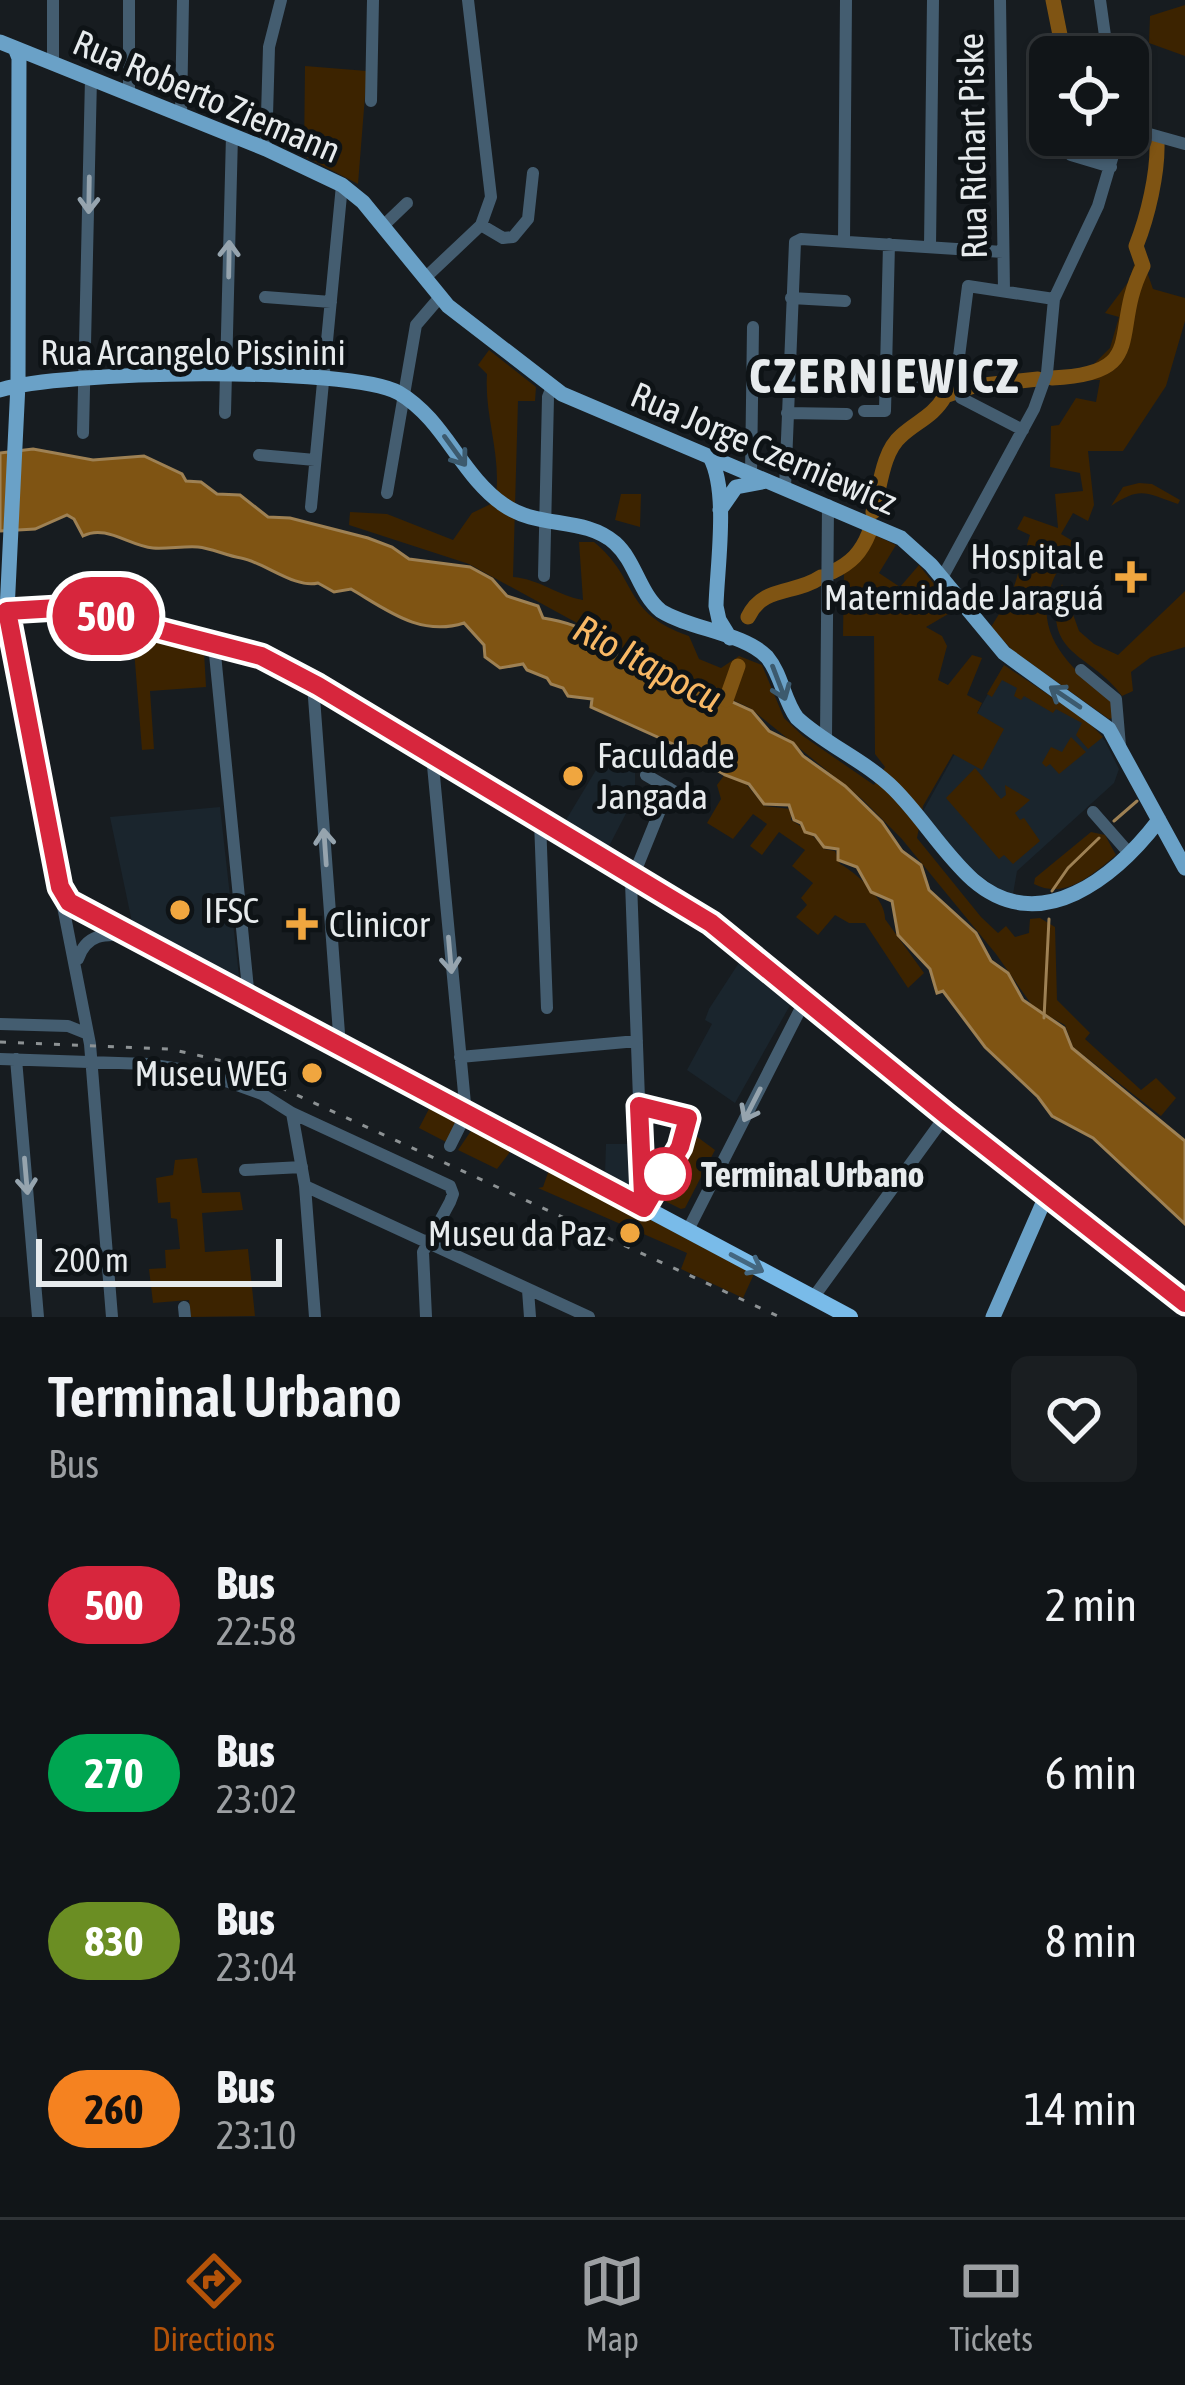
<!DOCTYPE html>
<html lang="en">
<head>
<meta charset="utf-8">
<style>
  body { margin:0; font-family:"Asap Condensed",sans-serif; background:#1a1e21; color:#f1f3f6; height:100vh; display:flex; flex-direction:column; font-size:45px; white-space:nowrap }
  * { box-sizing:border-box; margin:0 }
  p { font-size:39px; color:#9c9fa2 }
  .icon { flex:none; width:66px; height:66px; fill:none; stroke:currentColor; stroke-width:2; stroke-linecap:round; stroke-linejoin:round }
  .map { position:relative; height:1317px; overflow:hidden }
  .sheet { display:flex; flex-direction:column; background:#111518; flex:1 }
  .sheet>* { flex:none }
  .badge { padding:0 24px; border-radius:39px; font-size:42px; line-height:78px }
  .tools { position:absolute; left:1029px; top:36px; display:grid; gap:24px }
  .tools a { display:grid; place-items:center; width:120px; height:120px; border-radius:18px; background:#111518; box-shadow:0 3px 9px #0004,0 0 0 3px #303437; font-size:60px }
  .scale { position:absolute; left:36px; bottom:30px; width:246px; box-sizing:border-box; padding-left:12px; border:6px solid #e7ebed; border-top:0; font-size:33px; line-height:42px; white-space:nowrap; color:#e7ebed; -webkit-text-stroke:9px #0e1316; paint-order:stroke }
  .map>.badge { position:absolute; translate:-50% -50%; box-shadow:0 0 0 6px #fff }
  .round { display:grid; place-items:center; flex:none; width:126px; height:126px; border-radius:18px; background:#1a1e21 }
  .headline { display:flex; align-items:center; justify-content:space-between; height:204px; padding:0 48px }
  h1 { font-size:57px; font-weight:600; line-height:90px }
  ul { padding:0; list-style:none }
  li { display:flex; align-items:center; gap:36px; height:168px; padding:0 48px }
  li div { flex:1 }
  li b { display:block; font-size:45px }
  li em { font-style:normal }
  li .badge { min-width:132px; font-weight:700; text-align:center }
  .tabs { display:flex; justify-content:space-around; align-items:center; height:168px; border-top:3px solid #303437; background:#111518; font-size:33px; color:#9c9fa2 }
  .tabs a { display:grid; justify-items:center; gap:6px }
  .tabs .selected { color:#b45309 }
  .map>svg:first-child { display:block }
  .built { fill:#1a252d }
  .green { fill:#3c2300 }
  .water { fill:#7f5413; stroke:#9e8154; stroke-width:3 }
  .lines { fill:none; stroke-linecap:round; stroke-linejoin:round }
  .stream { stroke:#9e8154; stroke-width:3 }
  .river { stroke:#7f5413; stroke-width:15 }
  .minor { stroke:#445d70; stroke-width:12 }
  .major { stroke:#6aa1c7; stroke-width:15 }
  .highway { stroke:#79bbe9; stroke-width:16 }
  .rail { stroke:#8d9294; stroke-width:3; stroke-dasharray:6 12; stroke-linecap:butt }
  .oneway { stroke:#96a4ae }
  .oneway2 { stroke:#3c5a6e }
  .oneway3 { stroke:#446780 }
  .line-casing { stroke:#fff; stroke-width:27 }
  .line { stroke:#d7263d; stroke-width:18 }
  .poi-dot { fill:#f0a63f; stroke:#0e1316; stroke-width:4.5 }
  .stop-dot { fill:#fff; stroke:#d7263d; stroke-width:6 }
  .labels { text-anchor:middle; stroke-width:10; stroke-linejoin:round; paint-order:stroke }
  .street-label { font-size:36px; fill:#e7ebed; stroke:#0e1316 }
  .poi-label { font-size:36px; fill:#e7ebed; stroke:#0e1316; text-anchor:end }
  .stop-label { font-size:36px; font-weight:bold; fill:#e7ebed; stroke:#0e1316; text-anchor:start }
  .water-label { font-size:39px; font-style:italic; fill:#f8b865; stroke:#0e1316 }
  .district-label { font-size:48px; font-weight:bold; letter-spacing:3px; fill:#e7ebed; stroke:#0e1316 }
</style>
</head>
<body>
<div class="map">
<svg width="1185" height="1317" viewBox="0 0 1185 1317">
  <rect width="100%" height="100%" fill="#171c20"/>
  <path class="built" d="M1004,665l82,55 19,21 14,28 -5,14 -97,88 -4,23 -16,-6 -24,-18 -51,-57z
    M608,750l27,17v29l-29,56 -43,-27z
    M220,807l20,178 -107,-58 -23,-110z
    M742,958l51,42 -58,103 -48,-33 25,-46 -7,-4 4,-11z
    M606,1144h27l-1,43 -27,-13z"/>
  <path class="green" d="M1185,5v51l-36,-13 1,-27z
    M305,66l62,5 -9,113 -54,-28z
    M1134,265l12,4 7,20 32,9v23l-19,65 -43,65h-35l6,54 -6,16 -15,-8 -12,21 15,9c-8,13 -19,26 -24,40 -21,54 23,88 59,118l2,17 -4,1 -97,-69 -21,-23 21,-34 18,-58 -13,-6 7,-13 34,12 -3,-34 28,-3 -3,-18 -30,-6 1,-41 8,-1 17,-27 20,4 4,-22h-46v-5l32,-3 24,-24 9,-31 -14,-4 24,-32z
    M489,350l47,37 -1,14h-17l-5,176c27,2 45,19 70,23l-4,-58h15c46,38 27,70 95,94l10,23 22,9 18,-12 23,9 22,53 19,18 71,49 11,-18 -10,-13 -1,-118h-31l1,-63 -10,-1v-9l23,-13 7,-20 32,15 -17,28 21,14 19,-22 36,45 -29,17 16,9 5,10 -9,34 10,5 24,-30 10,3 -15,37 15,8 -5,10 27,16 -22,41 -29,-16 -30,52 -6,32 64,79 17,16 8,-7 9,11 14,-4 1,-14 10,-1 15,9 2,73 33,33 -5,6 56,51 15,-12 20,20 -15,18 -88,-69 -8,-22 -31,-17 -38,-54 -95,-116 -38,-38 -113,-92 -109,-50 -172,-94 -120,-39 1,-13 37,2 66,26 19,-27 23,-11c8,-45 -11,-84 -8,-128l-9,-9z
    M1139,483l13,1 28,16 -2,4c-33,-11 -37,-18 -67,2l12,-19z
    M621,494h20l-1,33 -25,-7z
    M1062,584l17,47 15,13 24,11 67,-64v56l-34,10 -20,15 2,19 -11,5c-30,-43 -84,-40 -60,-112z
    M144,636l60,16 2,35 -56,4 4,58 -12,1 -9,-113z
    M1004,665l82,55 17,17 -15,12 -12,-14 6,-12 -26,-14 -3,4 -29,-17 -3,4 -7,-4 3,-8 -15,-8 -10,17 -5,-3z
    M1071,737l15,15 -27,22 -9,-10 -4,3 -4,-4 9,-16 11,5z
    M975,768l26,31 5,-4 -1,-10 25,15 -15,13 5,7 4,-2 16,23 -27,23 -9,-9 -5,4 -53,-61z
    M725,774l22,11 17,21 27,3v11c12,7 25,17 33,29l11,2 5,13c17,9 46,36 45,55l39,54 -16,15 -43,-65h-16l-14,-8 -17,20 -22,-18 11,-12 -6,-7 12,-15 -21,-17 13,-16 -26,-18 -17,23 -12,-9 17,-22 -14,-10 -20,25 -26,-16 14,-24 -4,-14z
    M1091,832l14,3 11,20c-24,20 -51,45 -82,29l1,-6z
    M430,1107l29,14 -11,22 -29,-15z
    M473,1128l40,20 -16,21 -39,-19z
    M696,1136l19,14 -30,58 -4,1 -20,-10 -1,-4 30,-57z
    M197,1158l5,35 38,-1 3,18 -41,3 3,39 43,-3 7,67 -64,1 -2,-17 -36,3 -4,-34 17,-1 -1,-18 15,-1 -3,-30 -6,-1 -1,-16 -12,1 -2,-25 17,-3 2,-15z
    M550,1167l204,107 -11,24 -62,-29 6,-16 -149,-65 5,-1z"/>
  <path class="water" d="M33,449l60,11 51,-4 38,18 4,7 15,1 16,12 23,1 28,22 22,1 78,20 24,9 17,12 61,8 22,12 15,17 31,10 5,12c19,3 38,8 55,20 22,16 8,17 42,22l7,13 2,-9 103,47 17,20 24,12 10,13 42,30 37,36 20,29 19,14 8,25 47,43 15,28 17,12 15,27 41,28 8,20 113,93v83l-92,-86 -41,-22 -14,-19 -53,-50 -42,-56 -6,2 -7,-24 -32,-34 -6,-34 -21,-9 -14,-25 -19,-7v-11l-14,-2 -9,-12 -10,-3 -4,-9 -7,-3 -5,-15 -25,-1 -15,-20 -24,-9 -52,-31 -82,-37 1,-8 -24,-3 -5,-8 -12,-4 -4,-6 -20,-8 -4,-6 -23,4 -15,-11 -1,-12 -20,-22c-44,14 -77,-13 -113,-34l-17,3 -16,-9c-23,6 -54,-21 -77,-25 -14,-2 -30,-10 -43,-11 -15,-1 -30,2 -45,1 -24,-2 -47,-24 -70,-12l-9,-17 -7,-4 -32,14 -35,2v-78z"/>
  <g class="lines">
    <path class="stream" d="M1114,821l23,-20
      M1052,891l16,-23 31,-30
      M1044,1018l5,-99"/>
    <path class="river" d="M1053,0l7,35 12,22
      M1052,378c99,-4 57,-46 91,-112l-7,-20c12,-30 22,-73 21,-104
      M873,512c7,-23 9,-60 28,-76 16,-15 32,-19 44,-40l29,-10 64,-7
      M832,572c19,-9 29,-19 37,-39
      M748,617c15,-32 47,-22 73,-40
      M726,700l12,-34"/>
    <path class="minor" d="M1000,0l4,291
      M1100,0l8,57
      M53,63v-63
      M129,93v-93
      M371,101l2,-101
      M181,114l2,-114
      M1128,128l57,16
      M1070,135l1,20 40,12
      M266,149l3,-102 12,-47
      M481,225l22,13 10,-1 15,-18 5,-46
      M383,226l24,-23
      M844,241l2,-241
      M930,247l3,-247
      M425,278l56,-53 10,-28 -23,-197
      M265,297l66,5
      M791,298l54,3
      M886,380l61,3 9,-3 12,-94 86,13
      M961,398l62,32
      M864,411h21l4,-167
      M225,413l7,-278
      M787,413l60,1
      M83,433l8,-355
      M259,455l56,5
      M751,474l2,-147
      M785,488l10,-246 6,-3 202,13
      M387,493l29,-168 24,-28
      M311,507l31,-322
      M544,576l4,-179 4,-10
      M942,578l92,-169 13,-36 7,-74 44,-93 21,-71
      M214,644l35,355
      M1081,670l35,29 4,47
      M313,684l27,363
      M826,738l2,-233
      M432,755l34,359 -16,32
      M646,775l48,28
      M1093,812l36,41
      M540,821l7,187
      M61,896l29,148 22,273
      M78,959c8,-25 27,-26 50,-23
      M0,1024l68,2 20,8
      M460,1057l177,-16
      M0,1059l148,5 56,9 58,21 30,19 158,73 3,8 -3,8 -27,50 3,65
      M16,1059l22,258
      M292,1113l13,73 10,131
      M245,1170l57,-3
      M305,1186l284,131
      M643,1208l-12,-326 38,-94
      M687,1232l118,-232
      M528,1290l2,27
      M813,1298l133,-183
      M184,1307l1,10"/>
    <path class="major" d="M0,42l266,107 76,36 21,17 85,104 114,88 339,144 30,27 73,88 105,76 76,139
      M0,390c57,-19 350,-25 399,3 46,27 62,83 105,112 34,24 80,11 111,38 21,19 24,50 46,68 29,18 83,22 106,46 15,18 16,42 30,61 29,27 69,43 97,71 28,28 49,64 79,91 68,59 143,-4 186,-60
      M710,457c19,35 7,109 6,149l3,14 11,18
      M720,510l16,-23 31,-6
      M7,611l11,-227 1,-326 -4,-10
      M993,1317l54,-123"/>
    <path class="highway" d="M7,611l53,276 9,14 781,416
      M0,612l28,-4 53,3 197,52 433,260 235,192 239,188"/>
    <path class="rail" d="M0,1042l170,7 53,12 557,256"/>
  </g>
  <defs><path id="oneway-shaft" d="M-6 0H5M1.5-3L5.5 0L1.5 3" fill="none" stroke-width="1.6" stroke-linecap="round" stroke-linejoin="round" transform="scale(3)"/></defs>
  <g class="oneway">
    <use href="#oneway-shaft" transform="translate(89 195) rotate(91)"/>
    <use href="#oneway-shaft" transform="translate(229 259) rotate(-89)"/>
    <use href="#oneway-shaft" transform="translate(325 847) rotate(-94)"/>
    <use href="#oneway-shaft" transform="translate(450 955) rotate(85)"/>
    <use href="#oneway-shaft" transform="translate(752 1105) rotate(117)"/>
    <use href="#oneway-shaft" transform="translate(26 1176) rotate(85)"/>
  </g>
  <g class="oneway2">
    <use href="#oneway-shaft" transform="translate(455 451) rotate(54)"/>
    <use href="#oneway-shaft" transform="translate(779 683) rotate(69)"/>
    <use href="#oneway-shaft" transform="translate(1065 697) rotate(-146)"/>
  </g>
  <use class="oneway3" href="#oneway-shaft" transform="translate(747 1263) rotate(28)"/>
  <g class="lines">
    <defs>
      <path id="line" d="M643,1196l-4,-90 49,12 -8,29 -36,61 -575,-306 -9,-15 -53,-276 51,-3 44,7 159,41 57,30 393,237 235,192 239,188"/>
    </defs>
    <use href="#line" class="line-casing"/>
    <use href="#line" class="line"/>
  </g>
  <g class="poi-dot">
    <path d="M1125 559h12v12h12v12h-12v12h-12v-12h-12v-12h12z"/>
    <circle cx="573" cy="776" r="12"/>
    <circle cx="180" cy="910" r="12"/>
    <path d="M296 906h12v12h12v12h-12v12h-12v-12h-12v-12h12z"/>
    <circle cx="312" cy="1073" r="12"/>
    <circle cx="630" cy="1233" r="12"/>
  </g>
  <circle class="stop-dot" cx="665" cy="1174" r="24"/>
  <g class="labels">
    <g class="street-label">
      <text transform="translate(207 96) rotate(23)" y="13">Rua Roberto Ziemann</text>
      <text transform="translate(972 146) rotate(-91)" y="13">Rua Richart Piske</text>
      <text x="193" y="365">Rua Arcangelo Pissinini</text>
      <text transform="translate(764 448) rotate(23)" y="13">Rua Jorge Czerniewicz</text>
    </g>
    <g class="poi-label">
      <text x="1104" y="569">Hospital e<tspan x="1104" dy="41">Maternidade Jaraguá</tspan></text>
      <text x="597" y="768" text-anchor="start">Faculdade<tspan x="597" dy="41">Jangada</tspan></text>
      <text x="204" y="923" text-anchor="start">IFSC</text>
      <text x="329" y="937" text-anchor="start">Clinicor</text>
      <text x="288" y="1086">Museu WEG</text>
      <text x="606" y="1246">Museu da Paz</text>
    </g>
    <g class="stop-label">
      <text x="701" y="1187">Terminal Urbano</text>
    </g>
    <g class="water-label">
      <text transform="translate(648 663) rotate(28)" y="14">Rio Itapocu</text>
    </g>
    <g class="district-label">
      <text x="885" y="393">CZERNIEWICZ</text>
    </g>
  </g>
</svg>
<div class="tools">
<a><svg class="icon" aria-label="locate" viewBox="0 0 24 24"><circle cx="12" cy="12" r="6"/><path d="M12 2v4M12 18v4M2 12h4M18 12h4"/></svg></a>
</div>
<div class="scale">200 m</div>
<b class="badge" style="left:106px;top:616px;background:#d7263d;color:#fff">500</b>
</div>
<section class="sheet">
<div class="headline"><div><h1>Terminal Urbano</h1><p>Bus</p></div><a class="round"><svg class="icon" aria-label="heart" viewBox="0 0 24 24"><path d="M12 20l-8-8c-3-5 5-10 8-4 3-6 11-1 8 4z"/></svg></a></div>
<ul>
<li><span class="badge" style="background:#d7263d;color:#fff">500</span><div><b>Bus</b><p>22:58</p></div><em>2 min</em></li>
<li><span class="badge" style="background:#00a651;color:#fff">270</span><div><b>Bus</b><p>23:02</p></div><em>6 min</em></li>
<li><span class="badge" style="background:#6b8e23;color:#fff">830</span><div><b>Bus</b><p>23:04</p></div><em>8 min</em></li>
<li><span class="badge" style="background:#f58220;color:#111">260</span><div><b>Bus</b><p>23:10</p></div><em>14 min</em></li>
</ul>
</section>
<nav class="tabs">
<a class="selected"><svg class="icon" aria-label="directions" viewBox="0 0 24 24"><path d="M12 3l9 9-9 9-9-9zM9 14v-3h6M13 9l2 2-2 2"/></svg>Directions</a>
<a><svg class="icon" aria-label="map" viewBox="0 0 24 24"><path d="M3 6l6-2 6 2 6-2v14l-6 2-6-2-6 2zM9 4v14M15 6v14"/></svg>Map</a>
<a><svg class="icon" aria-label="tickets" viewBox="0 0 24 24"><path d="M3 7h18v10H3zM15 7v10"/></svg>Tickets</a>
</nav>
</body>
</html>
